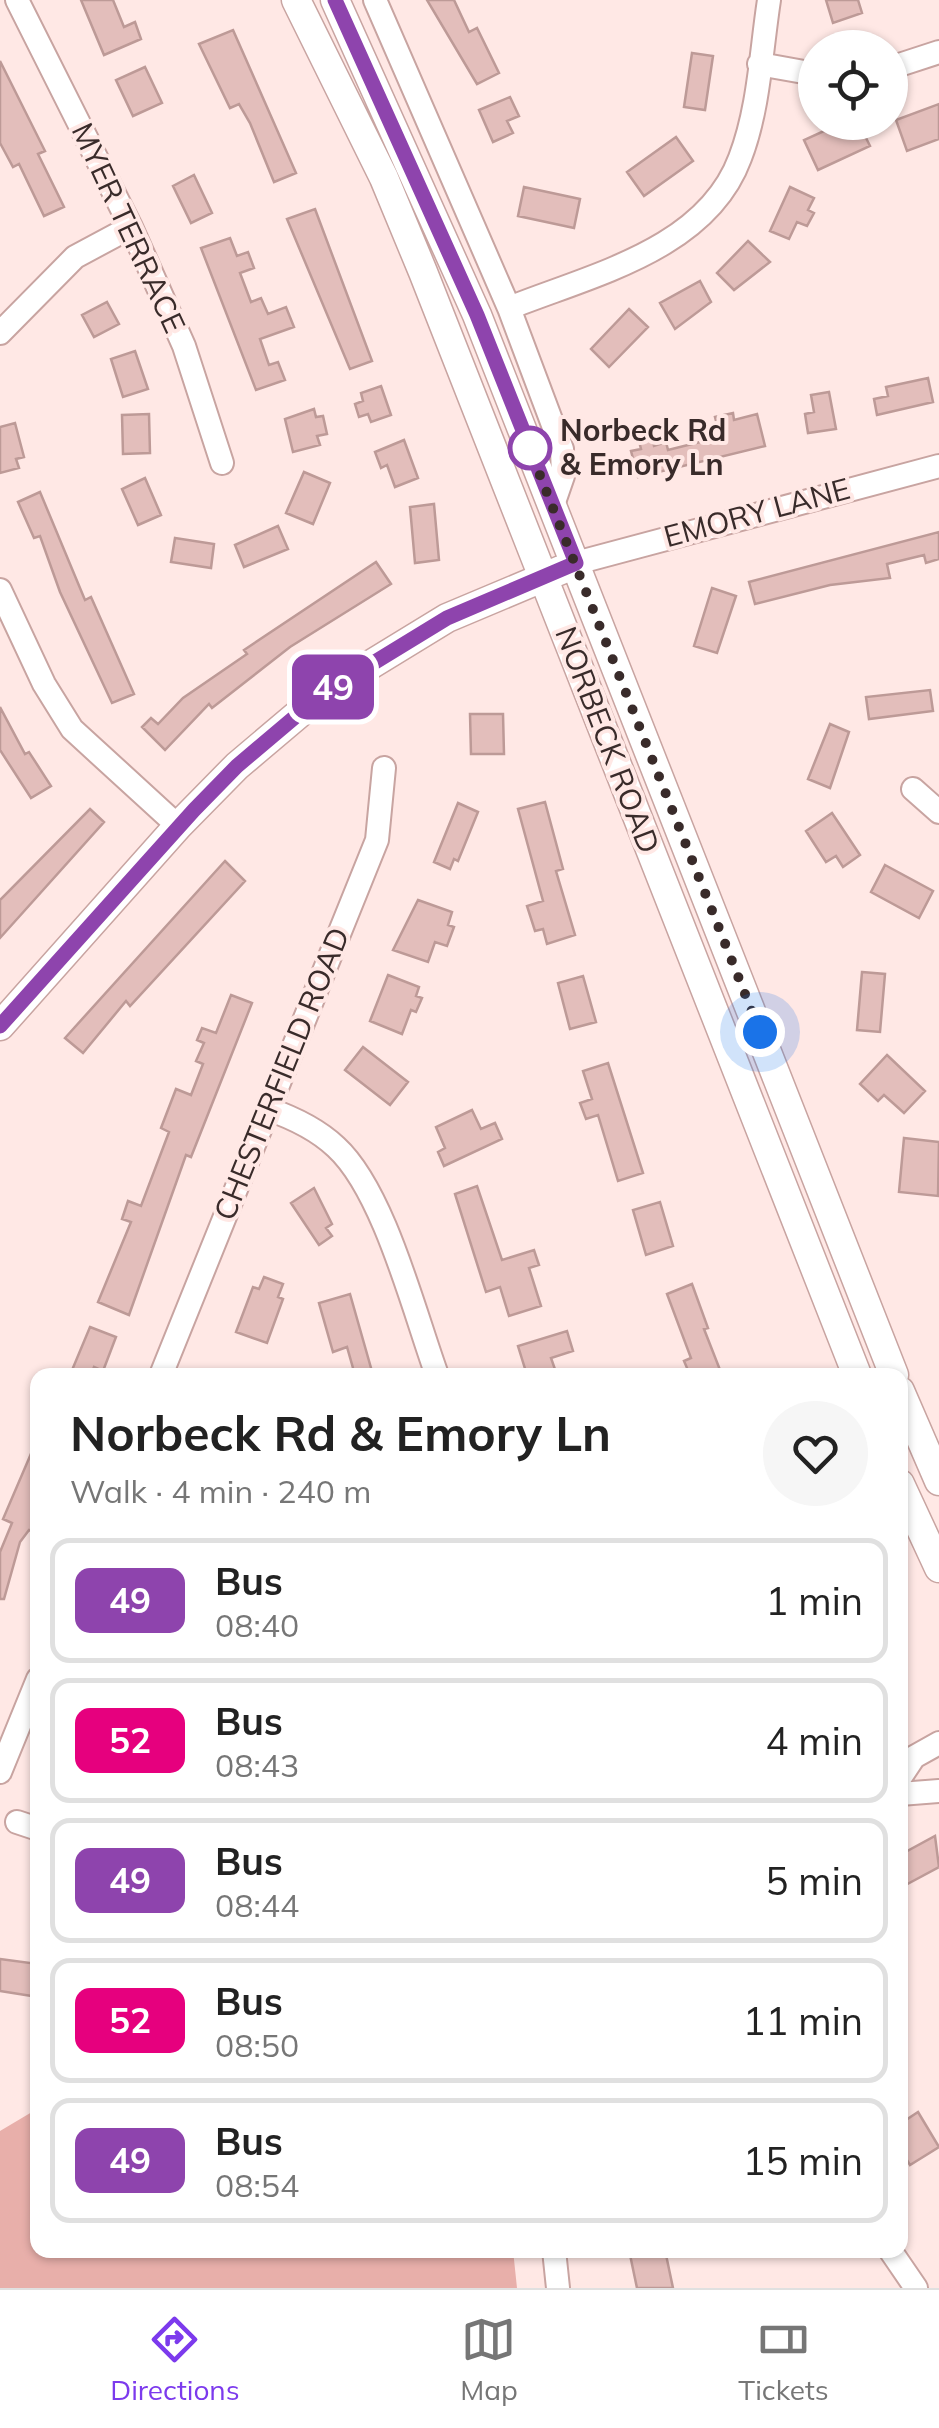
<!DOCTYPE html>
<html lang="en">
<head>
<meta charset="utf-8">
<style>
  body { margin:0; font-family:Mulish,sans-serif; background:#f6f6f6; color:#222; height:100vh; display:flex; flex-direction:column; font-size:38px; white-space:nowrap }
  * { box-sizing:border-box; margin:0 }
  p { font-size:32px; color:#767676 }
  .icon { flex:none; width:55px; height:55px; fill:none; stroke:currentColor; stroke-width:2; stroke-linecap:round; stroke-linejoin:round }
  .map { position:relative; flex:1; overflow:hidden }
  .details { position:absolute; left:30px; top:1368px; width:878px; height:890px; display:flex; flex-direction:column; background:#fff; border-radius:20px; box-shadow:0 2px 8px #0004 }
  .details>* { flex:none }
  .badge { padding:0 20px; border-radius:15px; font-size:35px; line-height:65px }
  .controls { position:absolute; left:798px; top:30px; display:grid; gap:20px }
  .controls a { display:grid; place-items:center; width:110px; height:110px; border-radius:50%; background:#fff; box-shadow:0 2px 8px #0004; font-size:50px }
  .you { position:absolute; width:50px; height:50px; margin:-25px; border:8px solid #fff; border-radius:50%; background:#1a73e8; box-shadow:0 0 0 15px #1a73e833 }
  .map>.badge { position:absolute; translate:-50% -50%; box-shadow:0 0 0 5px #fff }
  .round { display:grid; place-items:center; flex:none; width:105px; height:105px; border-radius:52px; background:#f6f6f6 }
  .overview { display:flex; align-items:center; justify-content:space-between; height:170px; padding:0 40px }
  h1 { font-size:48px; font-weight:700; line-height:75px }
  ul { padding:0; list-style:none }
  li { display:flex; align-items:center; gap:30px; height:125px; margin:0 20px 15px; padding:0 20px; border:5px solid #e0e0e0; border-radius:20px }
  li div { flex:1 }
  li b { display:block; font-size:38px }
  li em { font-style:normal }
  li .badge { min-width:110px; font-weight:700; text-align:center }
  .tabs { display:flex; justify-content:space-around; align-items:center; height:140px; border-top:2px solid #e0e0e0; background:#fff; font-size:28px; color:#767676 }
  .tabs a { display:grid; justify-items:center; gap:5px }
  .tabs .active { color:#7c3aed }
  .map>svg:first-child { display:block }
  .green { fill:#e8afaa }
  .building { fill:#e3bebb; stroke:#bd9a97; stroke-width:2.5 }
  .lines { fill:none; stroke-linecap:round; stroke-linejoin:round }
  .minor-casing { stroke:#c8a4a1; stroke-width:26 }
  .major-casing { stroke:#c8a4a1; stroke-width:31 }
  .minor { stroke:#fff; stroke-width:22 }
  .major { stroke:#fff; stroke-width:28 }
  .line-casing { stroke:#fff; stroke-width:22 }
  .line { stroke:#8e44ad; stroke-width:15 }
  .walk { stroke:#392b2a; stroke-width:10; stroke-dasharray:0 18 }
  .stop-dot { fill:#fff; stroke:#8e44ad; stroke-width:5 }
  .labels { text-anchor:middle; stroke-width:8; stroke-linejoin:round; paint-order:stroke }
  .street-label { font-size:30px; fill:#392b2a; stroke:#ffe8e5 }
  .stop-label { font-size:30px; font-weight:bold; fill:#392b2a; stroke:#ffe8e5; text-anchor:start }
</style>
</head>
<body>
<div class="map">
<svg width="939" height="2288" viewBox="0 0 939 2288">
  <rect width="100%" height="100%" fill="#ffe8e5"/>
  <path class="green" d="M37,2109l1,141h475l4,38h-517v-157z"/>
  <path class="building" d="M81,0h32l11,27 11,-5 6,17 -37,16z
    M427,0h27l15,32 8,-4 22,45 -22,11z
    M826,0h32l4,13 -29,10z
    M233,30l63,143 -22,9 -24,-59 -11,-19 -9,4 -31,-64z
    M692,53l21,3 -8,54 -21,-3z
    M0,61l45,90 -7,3 26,53 -20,9 -25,-52 -6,3 -13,-24z
    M145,67l17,36 -29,13 -17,-36z
    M510,97l9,19 -12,5 6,12 -20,9 -14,-32z
    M939,104v35l-32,12 -11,-31z
    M859,124l11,22 -52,24 -14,-30 31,-14 4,8z
    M676,137l17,24 -49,35 -17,-24z
    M194,175l18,38 -21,10 -18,-37z
    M524,187l56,12 -6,29 -56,-12z
    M790,187l24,11 -6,12 6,3 -7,13 -10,-4 -8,17 -19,-8z
    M315,209l57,152 -22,8 -63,-150z
    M230,238l7,18 11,-4 6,16 -14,5 11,29 10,-4 7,16 18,-7 8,20 -34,12 9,26 9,-3 7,18 -29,10 -55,-142z
    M748,241l22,21 -36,28 -17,-17z
    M700,281l11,21 -36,27 -15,-26z
    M107,302l12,22 -25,13 -12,-22z
    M629,309l19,18 -39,40 -18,-18z
    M135,351l13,38 -25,8 -12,-38z
    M928,378l5,24 -56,13 -3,-16 14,-3 -2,-9z
    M381,386l10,29 -20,7 -3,-8 -9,3 -4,-13 8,-3 -2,-8z
    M829,392l7,37 -28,4 -3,-19 9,-2 -3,-17z
    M314,409l2,8 7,-1 4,18 -10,2 3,9 -27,7 -8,-33z
    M733,413l1,7 23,-6 8,32 -127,31 -7,-26 10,-2 -3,-12 13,-4 3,13 12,-4 2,8 52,-13 -5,-20z
    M149,414l1,39 -27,1 -1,-39z
    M15,423l9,34 -8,2 3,9 -19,5v-46z
    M404,440l14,38 -23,9 -8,-22 -6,3 -6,-16z
    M304,472l26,11 -17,41 -27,-11z
    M145,478l16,37 -23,10 -16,-36z
    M40,492l45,108 6,-3 43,97 -22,9 -52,-111 -20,-56 -6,2 -16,-36z
    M434,504l5,56 -24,3 -5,-56z
    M278,526l10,23 -44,18 -9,-22z
    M939,532v27l-13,4 -2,-8 -37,9 3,14 -60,7 -75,19 -6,-22z
    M175,538l39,6 -3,24 -40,-6z
    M376,562l15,22 -101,63 -78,61 -3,-4 -44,46 -23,-23 9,-9 7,6 25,-26 64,-44 -3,-4z
    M712,588l24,8 -19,57 -23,-7z
    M930,690l3,21 -64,8 -3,-22z
    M0,707l25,47 4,-2 22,34 -20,12 -31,-48z
    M470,714h33l1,40h-33z
    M830,724l19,8 -19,56 -22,-9z
    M545,802l18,67 -7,2 19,64 -28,9 -4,-15 -8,2 -8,-25 16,-5 -25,-92z
    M458,803l20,9 -20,49 -4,-2 -4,10 -16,-7z
    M90,809l14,13 -104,116v-38z
    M832,813l28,42 -17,12 -7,-11 -10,6 -20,-31z
    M225,861l20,20 -115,125 -4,-5 -43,52 -18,-15z
    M885,865l48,26 -14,27 -48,-26z
    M418,900l34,12 -4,13 6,2 -7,19 -12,-4 -7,20 -35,-12z
    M862,972l23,2 -5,58 -23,-2z
    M388,975l31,12 -3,9 6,2 -6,14 -5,-2 -9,24 -32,-13z
    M583,976l13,46 -26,7 -12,-46z
    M231,995l21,8 -61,154 -5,-2 -57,160 -31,-13 33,-80 -9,-3 6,-18 13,5 28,-74 -8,-4 15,-39 15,6 12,-31 -7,-3 8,-18 -7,-3 5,-12 14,5z
    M363,1047l45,35 -18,23 -45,-35z
    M887,1055l38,36 -21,22 -20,-18 -6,6 -18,-17z
    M608,1063l35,110 -25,8 -20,-66 -12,4 -6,-16 12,-4 -9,-28z
    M472,1110l9,19 14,-6 7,16 -58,27 -6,-14 7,-4 -9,-21z
    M904,1138l35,4 -1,54 -39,-4z
    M477,1186l25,74 32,-10 5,15 -10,3 12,38 -32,10 -9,-29 -14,5 -31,-98z
    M314,1188l18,36 -6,4 6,8 -13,9 -28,-42z
    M660,1202l13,44 -27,9 -13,-45z
    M264,1277l19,7 -5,13 5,2 -16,44 -31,-11 17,-45 6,2z
    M692,1284l16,44 -4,1 18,46h-32l-6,-14 7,-3 -24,-64z
    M350,1294l23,81h-18l-8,-28 -14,5 -14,-49z
    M90,1327l26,10 -13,34 -9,-4 -3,8h-21z
    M567,1331l6,20 -22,7 6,17h-30l-9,-29z
    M36,1442l2,91 -9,-3 -9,12 -16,57h-4v-47l12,-29 -9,-4z
    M935,1836l4,31 -39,21v-33z
    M0,1959l38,5v33l-38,-6z
    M918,2112l21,35 -29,18 -10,-16v-25z
    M629,2250h36l8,38h-36z"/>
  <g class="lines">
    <defs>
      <path id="minor" d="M17,0l114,227 53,119 38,117
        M375,0l134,308 53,141 1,27 -10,29
        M759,64l56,10
        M890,68l49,-16
        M509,308c82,-33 197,-58 231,-150 19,-49 21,-106 29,-158
        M0,333l75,-76 56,-30
        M576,563l363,-97
        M0,590l44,94 28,45 106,97
        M913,789l26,23
        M268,1109c23,8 50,21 68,38 48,44 78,165 101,228
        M161,1375l216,-535 7,-72
        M0,1772l38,-93
        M900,1778l14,-21 25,-14
        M900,1794l39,-3
        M17,1822l21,7
        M554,2250l4,38
        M890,2250l26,38"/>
      <path id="major" d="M296,0l88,178 39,94 434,1103
        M335,0l142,315 417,1060
        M0,1026l178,-200 59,-60 84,-71 126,-77 114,-48
        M900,1391l39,90
        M900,1484l39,84"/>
    </defs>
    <use href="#minor" class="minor-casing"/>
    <use href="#major" class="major-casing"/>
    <use href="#minor" class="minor"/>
    <use href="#major" class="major"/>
  </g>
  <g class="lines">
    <defs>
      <path id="line" d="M0,1026l194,-216 43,-44 84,-71 126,-77 129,-55 -99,-248 -142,-315"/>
    </defs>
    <use href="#line" class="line-casing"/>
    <use href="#line" class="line"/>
    <path class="walk" d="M530,448l-2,-3 232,587"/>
  </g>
  <circle class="stop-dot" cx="530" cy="448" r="20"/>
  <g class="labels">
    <g class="street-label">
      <text transform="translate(128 228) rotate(65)" y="10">MYER TERRACE</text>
      <text transform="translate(757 513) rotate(-15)" y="10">EMORY LANE</text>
      <text transform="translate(607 740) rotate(69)" y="10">NORBECK ROAD</text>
      <text transform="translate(282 1074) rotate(-68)" y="10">CHESTERFIELD ROAD</text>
    </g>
    <g class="stop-label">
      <text x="560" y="441">Norbeck Rd<tspan x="560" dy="34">&amp; Emory Ln</tspan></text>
    </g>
  </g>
</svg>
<div class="controls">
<a><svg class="icon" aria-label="locate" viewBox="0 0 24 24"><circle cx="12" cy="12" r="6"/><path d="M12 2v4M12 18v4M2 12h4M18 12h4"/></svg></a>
</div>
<div class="you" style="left:760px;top:1032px"></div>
<b class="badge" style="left:333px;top:687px;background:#8e44ad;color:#fff">49</b>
<section class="details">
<div class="overview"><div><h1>Norbeck Rd &amp; Emory Ln</h1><p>Walk · 4 min · 240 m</p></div><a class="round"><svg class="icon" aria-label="heart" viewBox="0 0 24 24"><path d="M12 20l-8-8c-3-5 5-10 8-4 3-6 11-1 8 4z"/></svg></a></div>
<ul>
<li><span class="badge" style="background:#8e44ad;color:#fff">49</span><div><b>Bus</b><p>08:40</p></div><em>1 min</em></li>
<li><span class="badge" style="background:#e6007e;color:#fff">52</span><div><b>Bus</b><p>08:43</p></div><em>4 min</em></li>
<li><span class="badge" style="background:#8e44ad;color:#fff">49</span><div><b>Bus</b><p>08:44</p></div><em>5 min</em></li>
<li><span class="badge" style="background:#e6007e;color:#fff">52</span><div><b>Bus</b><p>08:50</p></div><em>11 min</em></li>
<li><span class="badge" style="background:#8e44ad;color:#fff">49</span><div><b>Bus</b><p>08:54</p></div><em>15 min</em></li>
</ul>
</section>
</div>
<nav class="tabs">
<a class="active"><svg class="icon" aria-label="directions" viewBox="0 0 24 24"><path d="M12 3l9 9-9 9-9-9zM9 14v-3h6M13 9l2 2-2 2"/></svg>Directions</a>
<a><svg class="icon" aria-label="map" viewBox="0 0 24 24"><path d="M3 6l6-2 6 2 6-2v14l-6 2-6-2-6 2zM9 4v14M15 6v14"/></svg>Map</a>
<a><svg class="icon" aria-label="tickets" viewBox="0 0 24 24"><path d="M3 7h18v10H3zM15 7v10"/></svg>Tickets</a>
</nav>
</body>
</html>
